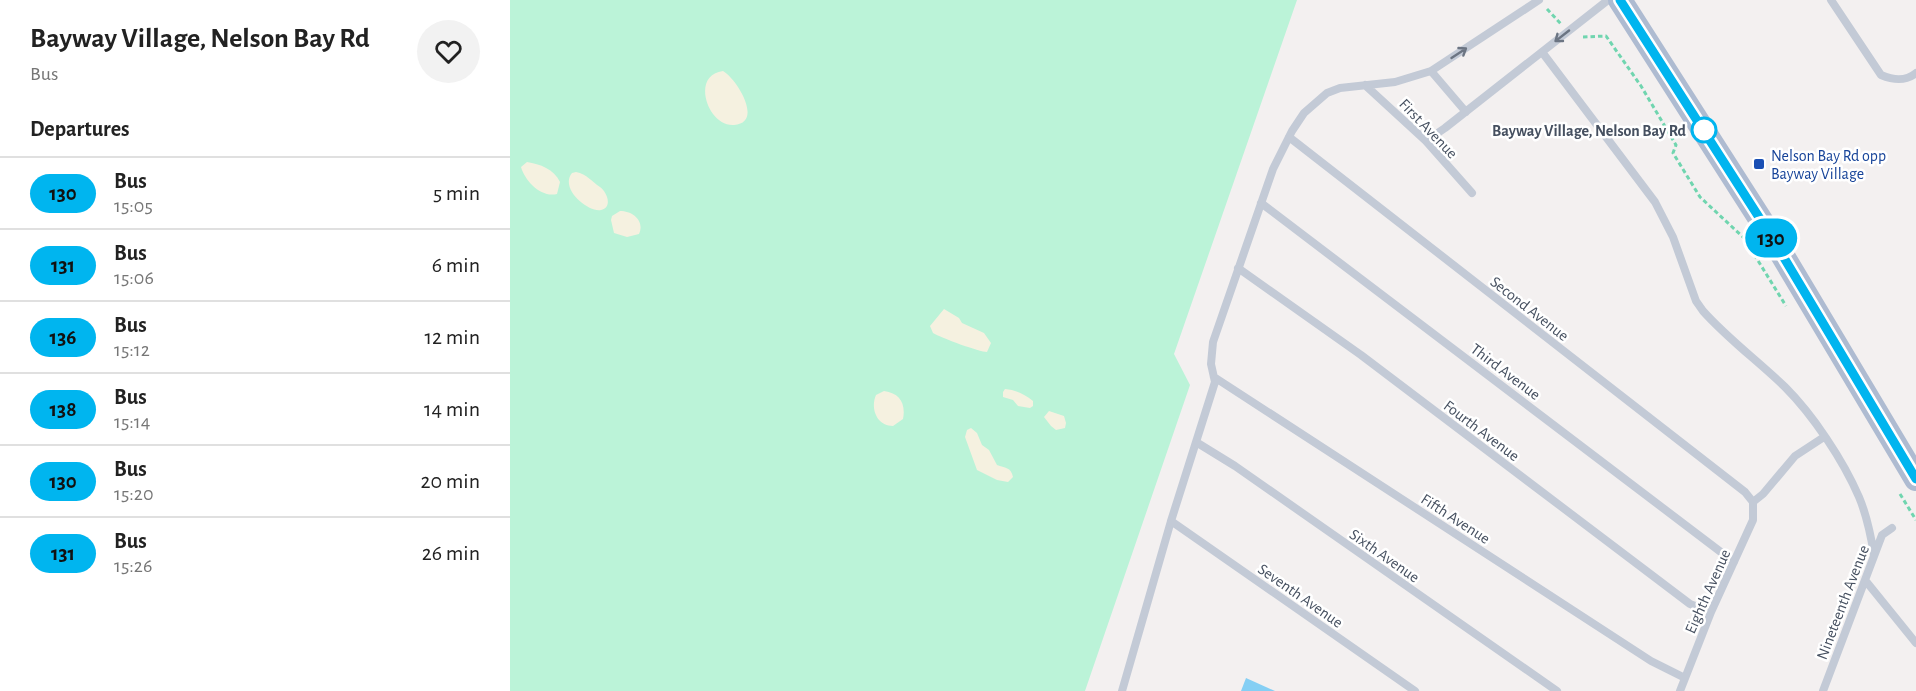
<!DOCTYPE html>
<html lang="en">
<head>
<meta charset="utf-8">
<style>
  body { margin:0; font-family:"Alegreya Sans",sans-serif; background:#f2f2f2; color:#222; height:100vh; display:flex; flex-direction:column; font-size:22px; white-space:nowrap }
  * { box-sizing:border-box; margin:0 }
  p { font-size:20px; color:#767676 }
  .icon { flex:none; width:33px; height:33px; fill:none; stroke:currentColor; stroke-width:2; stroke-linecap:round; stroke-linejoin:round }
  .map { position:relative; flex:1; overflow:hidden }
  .drawer { display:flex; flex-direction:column; background:#fff; width:510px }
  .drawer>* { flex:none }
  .badge { padding:0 12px; border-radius:20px; font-size:21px; line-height:39px }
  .map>.badge { position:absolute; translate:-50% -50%; box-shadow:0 0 0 3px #fff }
  h2 { padding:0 30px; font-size:22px; line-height:54px }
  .round { display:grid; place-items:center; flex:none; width:63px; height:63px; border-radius:32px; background:#f2f2f2 }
  .head { display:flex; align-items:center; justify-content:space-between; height:102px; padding:0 30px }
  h1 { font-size:28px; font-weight:700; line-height:45px }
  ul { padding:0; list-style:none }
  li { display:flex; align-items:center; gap:18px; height:72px; padding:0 30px; border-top:2px solid #e0e0e0 }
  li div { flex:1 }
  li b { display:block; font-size:22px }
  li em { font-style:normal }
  li .badge { min-width:66px; font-weight:700; text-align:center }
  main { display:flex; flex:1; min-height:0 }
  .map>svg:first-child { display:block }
  .green { fill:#bbf3d8 }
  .sand { fill:#f5f1e0 }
  .water { fill:#85cff4 }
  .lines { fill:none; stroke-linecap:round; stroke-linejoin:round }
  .path { stroke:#70d5af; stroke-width:3; stroke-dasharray:4.5 3; stroke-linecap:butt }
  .lane { stroke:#c3cad6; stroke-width:8 }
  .primary { stroke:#aebbd1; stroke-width:24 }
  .oneway { stroke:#6c7583 }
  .line-casing { stroke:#fff; stroke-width:14 }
  .line { stroke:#00b5ef; stroke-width:9 }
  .stop-dot { fill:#fff; stroke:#00b5ef; stroke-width:3 }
  .transit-dot { fill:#1a4fb4; stroke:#fff; stroke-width:2 }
  .labels { text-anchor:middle; stroke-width:5; stroke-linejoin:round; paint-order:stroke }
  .street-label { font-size:16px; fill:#465060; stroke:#fff }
  .stop-label { font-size:16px; font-weight:bold; fill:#465060; stroke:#fff; text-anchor:end }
  .transit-label { font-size:16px; fill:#164399; stroke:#fff; text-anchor:start }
</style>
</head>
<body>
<main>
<section class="drawer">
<div class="head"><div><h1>Bayway Village, Nelson Bay Rd</h1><p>Bus</p></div><a class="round"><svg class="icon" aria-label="heart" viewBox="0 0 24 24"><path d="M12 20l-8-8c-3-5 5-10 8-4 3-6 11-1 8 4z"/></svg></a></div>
<h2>Departures</h2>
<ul>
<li><span class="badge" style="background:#00b5ef;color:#111">130</span><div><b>Bus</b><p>15:05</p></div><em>5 min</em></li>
<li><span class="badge" style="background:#00b5ef;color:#111">131</span><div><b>Bus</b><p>15:06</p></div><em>6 min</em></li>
<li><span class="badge" style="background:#00b5ef;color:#111">136</span><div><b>Bus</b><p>15:12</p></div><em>12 min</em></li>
<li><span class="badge" style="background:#00b5ef;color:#111">138</span><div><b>Bus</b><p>15:14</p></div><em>14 min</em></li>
<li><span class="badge" style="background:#00b5ef;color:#111">130</span><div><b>Bus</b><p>15:20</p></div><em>20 min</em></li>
<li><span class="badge" style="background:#00b5ef;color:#111">131</span><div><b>Bus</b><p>15:26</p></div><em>26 min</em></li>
</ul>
</section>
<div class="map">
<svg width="1406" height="691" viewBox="0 0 1406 691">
  <rect width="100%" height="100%" fill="#f3f0f0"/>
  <path class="green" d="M0,0h787l-123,354 16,31 -105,306h-575z"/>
  <path class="sand" d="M213,71c14,8 41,52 11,54 -26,2 -44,-50 -11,-54z
    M17,162c13,2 27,7 33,20l-3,12c-16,4 -32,-13 -36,-27z
    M66,172c11,2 16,10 24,15 7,5 13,20 1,23 -12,3 -42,-21 -29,-37z
    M110,211c13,0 25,10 19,23l-12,3 -13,-4 -3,-13 1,-4z
    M434,309l15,9 3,5 22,10 7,10 -4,9c-7,0 -46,-14 -54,-19l-3,-7z
    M495,389c11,1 19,5 28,12v5l-3,2 -12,-2 -5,-6 -10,-3v-5z
    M374,391c16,2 22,13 19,28l-10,7c-16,0 -23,-17 -17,-31z
    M539,411l15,5 2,7 -1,5 -9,2 -5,-4 -7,-9z
    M461,428l6,5 5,12 7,5 8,15c8,3 14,2 16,12l-5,5 -11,-2 -20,-10 -12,-33 2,-7z"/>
  <path class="water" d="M736,678l29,13h-34z"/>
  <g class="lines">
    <path class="path" d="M1037,9l14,15
      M1073,37l23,-1 35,50 35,59 -3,8 27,44 44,41 42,68
      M1390,494l16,26"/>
    <path class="lane" d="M1321,0l50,75c12,5 24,7 35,-2
      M1032,52l113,150 18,35 23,64 7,10c25,28 55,50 82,76 28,28 58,73 74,110 8,19 12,39 15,58
      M921,71l35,41
      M855,85l61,56 46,52
      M779,137l456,355 8,10v18l-42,92 -31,79
      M916,141l19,-13 163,-128
      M751,203l473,359
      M728,268l123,87 329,249 21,8
      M704,377l437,284 34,17
      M686,442l39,24 322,225
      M1243,502l10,-8 32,-38 29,-19
      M661,521l244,170
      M1355,580l51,63
      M612,691l49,-170 44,-139 -4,-18 2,-22 60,-173 19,-38 12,-18 23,-20 13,-5 55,-6 36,-11 108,-71
      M1313,691l59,-156 10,-7"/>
    <path class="primary" d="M1110,0l151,236 145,243"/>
  </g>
  <defs><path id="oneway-shaft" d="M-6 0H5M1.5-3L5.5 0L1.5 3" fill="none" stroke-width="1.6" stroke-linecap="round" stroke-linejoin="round" transform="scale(1.5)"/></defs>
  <g class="oneway">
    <use href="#oneway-shaft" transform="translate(1052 36) rotate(142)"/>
    <use href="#oneway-shaft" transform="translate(949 53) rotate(-33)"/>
  </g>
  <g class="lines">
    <defs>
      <path id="line" d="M1110,0l151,236 145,243"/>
    </defs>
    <use href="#line" class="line-casing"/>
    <use href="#line" class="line"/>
  </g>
  <circle class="stop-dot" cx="1194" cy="130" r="12"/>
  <rect class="transit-dot" x="1243" y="158" width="12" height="12" rx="3"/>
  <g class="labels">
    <g class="street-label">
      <text transform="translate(919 128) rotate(46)" y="6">First Avenue</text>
      <text transform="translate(1020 308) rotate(38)" y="6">Second Avenue</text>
      <text transform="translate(996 371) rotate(37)" y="6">Third Avenue</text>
      <text transform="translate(972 430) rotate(37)" y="6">Fourth Avenue</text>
      <text transform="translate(946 518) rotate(33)" y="6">Fifth Avenue</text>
      <text transform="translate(875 555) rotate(35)" y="6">Sixth Avenue</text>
      <text transform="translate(1197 591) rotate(-66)" y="6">Eighth Avenue</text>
      <text transform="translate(791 595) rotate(35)" y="6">Seventh Avenue</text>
      <text transform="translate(1332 602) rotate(-69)" y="6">Nineteenth Avenue</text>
    </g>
    <g class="stop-label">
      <text x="1176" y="136">Bayway Village, Nelson Bay Rd</text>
    </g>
    <g class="transit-label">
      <text x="1261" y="161">Nelson Bay Rd opp<tspan x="1261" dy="18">Bayway Village</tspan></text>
    </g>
  </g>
</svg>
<b class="badge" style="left:1261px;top:238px;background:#00b5ef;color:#111">130</b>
</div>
</main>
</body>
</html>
